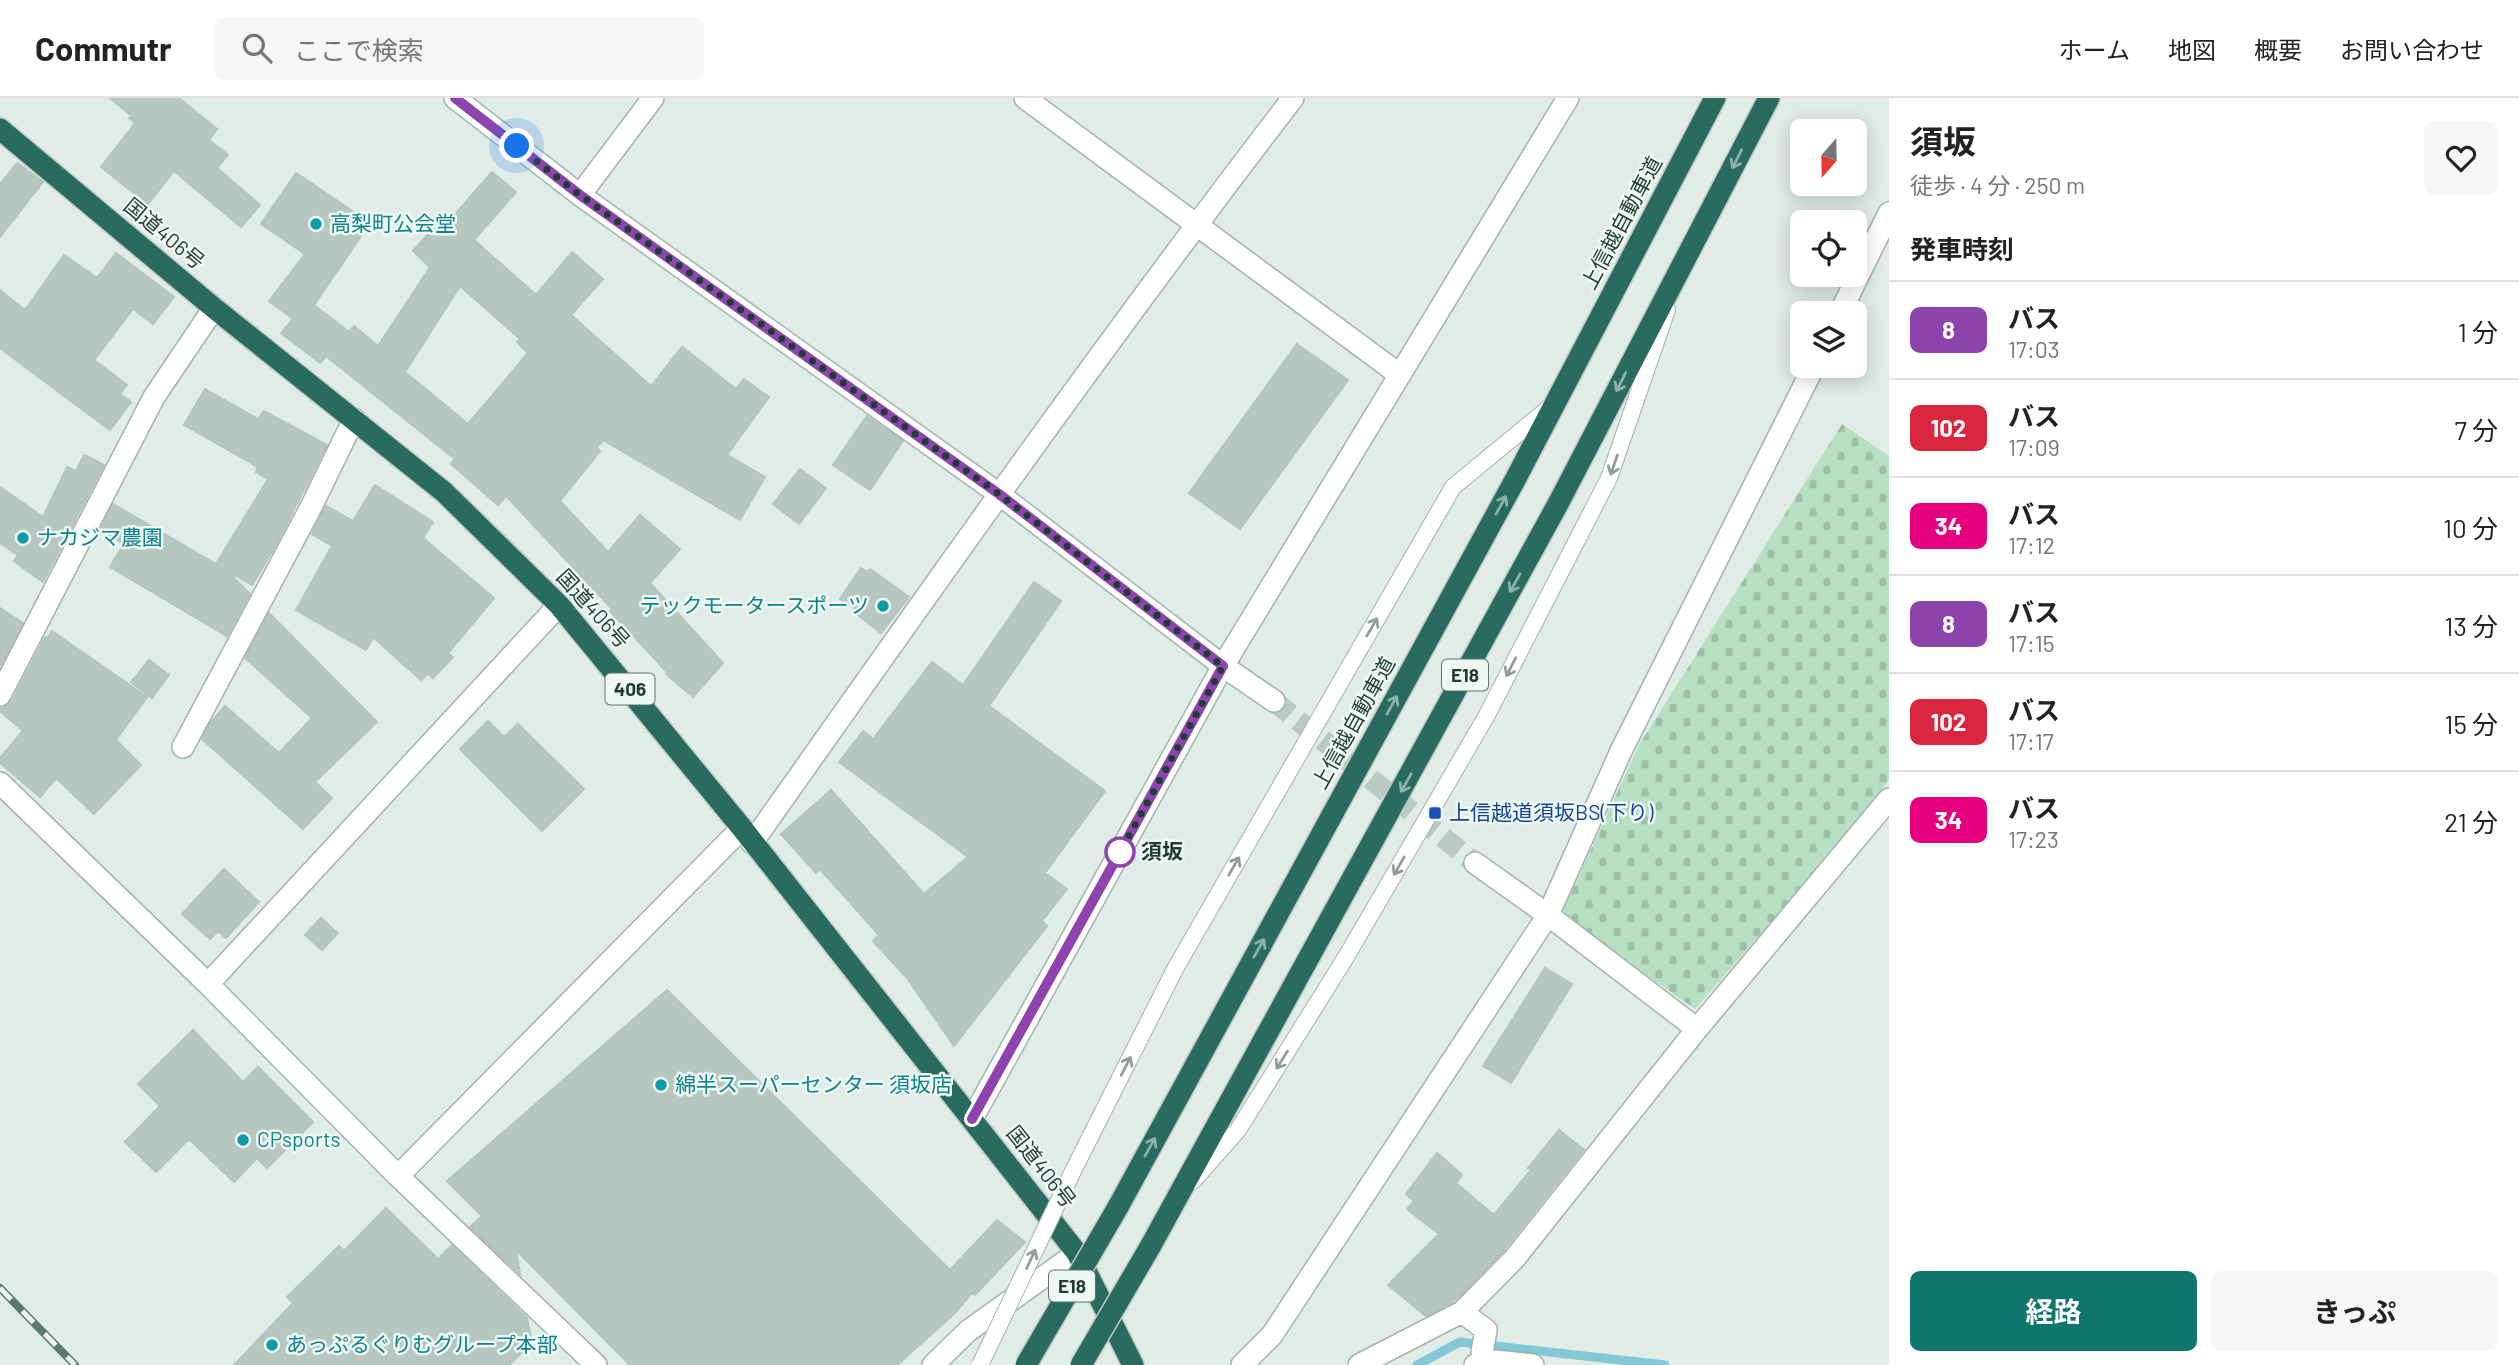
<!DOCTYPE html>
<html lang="ja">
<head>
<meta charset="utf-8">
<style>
  body { margin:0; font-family:Barlow,"Noto Sans JP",sans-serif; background:#f6f6f6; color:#222; height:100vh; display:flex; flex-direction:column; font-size:26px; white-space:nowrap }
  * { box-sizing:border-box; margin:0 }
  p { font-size:23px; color:#767676 }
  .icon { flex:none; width:38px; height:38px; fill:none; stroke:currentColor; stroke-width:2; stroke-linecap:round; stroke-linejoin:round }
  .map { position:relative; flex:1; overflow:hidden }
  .drawer { display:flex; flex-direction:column; background:#fff; width:630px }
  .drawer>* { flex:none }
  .badge { padding:0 14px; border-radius:10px; font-size:24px; line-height:46px }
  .needle { width:46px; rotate:200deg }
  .fabs { position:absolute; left:1790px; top:21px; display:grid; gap:14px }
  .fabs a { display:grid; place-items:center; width:77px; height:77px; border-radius:10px; background:#fff; box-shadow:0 4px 18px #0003; font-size:35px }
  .you { position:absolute; width:35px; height:35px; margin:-18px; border:5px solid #fff; border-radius:50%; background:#1a73e8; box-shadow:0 0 0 10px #1a73e833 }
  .map>.badge { position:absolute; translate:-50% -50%; box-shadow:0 0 0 4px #fff }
  h2 { padding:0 21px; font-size:26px; line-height:63px }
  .round { display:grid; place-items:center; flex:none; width:74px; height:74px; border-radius:10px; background:#f6f6f6 }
  .head { display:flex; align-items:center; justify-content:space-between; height:119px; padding:0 21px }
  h1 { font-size:33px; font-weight:700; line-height:52px }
  .action { display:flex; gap:14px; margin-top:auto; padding:14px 21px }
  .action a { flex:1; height:80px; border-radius:10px; background:#0f766e; color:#fff; font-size:28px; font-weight:700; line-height:80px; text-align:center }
  .action a+a { background:#f6f6f6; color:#222 }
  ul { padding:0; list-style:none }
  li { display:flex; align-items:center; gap:21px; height:98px; padding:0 21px; border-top:2px solid #e0e0e0 }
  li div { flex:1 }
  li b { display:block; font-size:26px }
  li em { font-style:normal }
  li .badge { min-width:77px; font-weight:700; text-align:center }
  header { display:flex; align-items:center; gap:42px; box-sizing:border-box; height:98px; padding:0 35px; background:#fff; border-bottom:2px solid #e0e0e0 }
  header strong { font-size:33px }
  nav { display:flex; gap:38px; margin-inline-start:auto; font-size:24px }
  .search { width:490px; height:63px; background:#f6f6f6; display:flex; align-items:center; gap:18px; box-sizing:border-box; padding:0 24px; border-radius:10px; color:#767676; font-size:26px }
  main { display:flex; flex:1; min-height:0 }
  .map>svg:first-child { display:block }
  .cemetery { fill:url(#cemetery-stones) }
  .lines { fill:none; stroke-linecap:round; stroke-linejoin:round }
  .stream { stroke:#84c8d5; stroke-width:9 }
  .building { fill:#b5c7bf; stroke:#b2c6bd; stroke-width:2; fill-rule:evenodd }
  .street-tunnel { stroke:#b9c9c3; stroke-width:21; stroke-dasharray:21 10; stroke-linecap:butt }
  .lane-casing { stroke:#a2b4ad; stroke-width:18 }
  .street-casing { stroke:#a2b4ad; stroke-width:24 }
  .secondary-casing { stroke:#9db8af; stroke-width:24 }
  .highway-casing { stroke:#c0c9c6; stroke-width:24 }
  .lane { stroke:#fff; stroke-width:16 }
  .street { stroke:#fff; stroke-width:21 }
  .secondary { stroke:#fff; stroke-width:21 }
  .highway { stroke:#296b5e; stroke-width:21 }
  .rail-casing { stroke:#5a7971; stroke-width:8 }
  .rail { stroke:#f0f8f4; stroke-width:5; stroke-dasharray:16; stroke-linecap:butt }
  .lane-bridge-casing { stroke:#a2b4ad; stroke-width:18; stroke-linecap:butt }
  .highway-bridge-casing { stroke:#c0c9c6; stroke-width:24; stroke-linecap:butt }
  .lane-bridge { stroke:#fff; stroke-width:16 }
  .highway-bridge { stroke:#296b5e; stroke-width:21 }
  .oneway { stroke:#8cb2a9 }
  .oneway2 { stroke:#8f9e9a }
  .line-casing { stroke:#fff; stroke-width:16 }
  .line { stroke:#8e44ad; stroke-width:10 }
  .walk { stroke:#1f3d35; stroke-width:7; stroke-dasharray:0 12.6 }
  .culture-dot { fill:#0f9aa8; stroke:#f0f8f4; stroke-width:2.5 }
  .transit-dot { fill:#1a4fb4; stroke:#f0f8f4; stroke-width:2.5 }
  .stop-dot { fill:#fff; stroke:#8e44ad; stroke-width:3.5 }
  .labels { text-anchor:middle; stroke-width:5; stroke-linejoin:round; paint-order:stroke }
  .shield { fill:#f0f8f4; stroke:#5e756e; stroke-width:2 }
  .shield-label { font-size:19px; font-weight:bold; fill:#1f3d35 }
  .street-label { font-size:21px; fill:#1f3d35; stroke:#f0f8f4 }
  .culture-label { font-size:21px; fill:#0d838f; stroke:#f0f8f4; text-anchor:start }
  .transit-label { font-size:21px; fill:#164399; stroke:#f0f8f4; text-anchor:start }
  .stop-label { font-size:21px; font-weight:bold; fill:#1f3d35; stroke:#f0f8f4; text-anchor:start }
</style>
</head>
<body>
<header>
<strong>Commutr</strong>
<div class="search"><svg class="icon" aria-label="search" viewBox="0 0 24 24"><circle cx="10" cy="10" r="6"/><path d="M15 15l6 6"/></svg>ここで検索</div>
<nav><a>ホーム</a><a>地図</a><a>概要</a><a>お問い合わせ</a></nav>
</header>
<main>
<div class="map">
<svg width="1889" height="1267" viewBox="0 0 1889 1267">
  <defs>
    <pattern id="cemetery-stones" width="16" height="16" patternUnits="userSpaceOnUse" patternTransform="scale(1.75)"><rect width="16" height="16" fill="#b7dfc2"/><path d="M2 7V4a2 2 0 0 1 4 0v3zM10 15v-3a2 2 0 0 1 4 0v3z" fill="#9dc0a7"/></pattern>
  </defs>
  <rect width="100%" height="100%" fill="#e0ece6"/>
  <path class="cemetery" d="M1842,326l47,32v324l-107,129 -87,100 -134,-94 78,-170z"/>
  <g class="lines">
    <path class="stream" d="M1417,1267l43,-23 205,23"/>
  </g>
  <path class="building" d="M110,0h69l38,31 -8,11 19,15 -11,13 43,37 -19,22 -67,-56 -26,33 -47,-37 34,-44 -6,-5 3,-2z
    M17,65l26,19 -43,55v-53z
    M492,74l24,20 -42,48 62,55 36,-43 31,27 -32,36 80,71 31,-39 54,42 8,-10 25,18 -42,58 38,22 -25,43 -137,-80 -6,8 3,3 -40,50 48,51 32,-37 40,34 -30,34 73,80 -30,34 -27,-23 2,-1 -58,-62 2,-2 -106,-113 -8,9 -47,-41 4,-5 -129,-103 -6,7 -39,-30 12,-14 -24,-18 36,-47 -44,-30 35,-51 74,50 -56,82 35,27 5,-6 24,20 52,-79 -17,-16 27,-30 5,5zM460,188l60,53 -3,3 11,11 -60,71 -63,-52z
    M116,155l58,44 -21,27 -20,-15 -39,51 33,25 -7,9 11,8 -21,28 -110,-82v-58l25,20 39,-55 33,23z
    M1297,246l51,36 -108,149 -51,-36z
    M205,291l53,30 6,-8 63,34 -52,102 -23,38 -17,-10 -2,2 17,17 -23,42 -117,-69 14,-23 -24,-14 13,-26 103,60 52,-85 -12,-7 2,-5 -74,-42z
    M867,318l36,25 -33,49 -37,-25z
    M84,357l20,10 -61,117 -29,-21 4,-6 -18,-12v-56l43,30 24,-50 9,4z
    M800,371l26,19 -27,36 -26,-20z
    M375,387l58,37 -10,16 71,60 -46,55 5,4 -20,21 -5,-5 -7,7 -48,-43 -7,13 -70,-40 36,-64 -20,-12 14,-28 27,15z
    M861,470l7,4 2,-3 39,28 -28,36 -23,-18 2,-3 -20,-13z
    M1034,484l27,19 -72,105 116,85 -60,82 22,16 -25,32 5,5 -93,120 -47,-68 -34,-37 6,-6 -59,-66 -4,4 -35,-39 50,-44 93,104 44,-37 -129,-95 24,-31 10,8 59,-77 31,23z
    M0,510l23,15 -23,43z
    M269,515l108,109 -62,60 17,16 -29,31 -101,-90 9,-17 14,-16 54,47 33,-35 -67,-60z
    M52,533l95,66 -31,43 25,25 -47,49 -38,-36 -16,19 -40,-34v-5l23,-27 -23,-20v-3l6,-2 6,-5 33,-64 2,1z
    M149,562l20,15 -17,23 -21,-16z
    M488,623l16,16 14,-13 66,65 -42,42 -82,-82z
    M224,771l35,33 -33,36 -8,-7 -8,8 -28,-25z
    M321,820l17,15 -16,17 -17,-15z
    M1545,870l27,16 -61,99 -28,-17z
    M667,892l283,280 47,-50 28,22 -50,53 -3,-2 -18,21 -57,51h-267l-114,-115 4,24 -50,-47 12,-11 -35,-35z
    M193,932l50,52 15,-15 55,55 -46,46 -10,-10 -23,24 -45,-43 -33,33 -31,-30 35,-36 -22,-22z
    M1559,1032l25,20 -79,99 -41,43 -13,11 -25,13 -38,-31 51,-51 -32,-25 7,-8 -8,-7 31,-41 25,22 -6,8 38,32 37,-45 -3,-2z
    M386,1110l52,51 14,-14 75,73 5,25 -23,22h-275l59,-62 -6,-6 52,-51 5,5z"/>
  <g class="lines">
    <path class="street-tunnel" d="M1274,603l201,162"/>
    <defs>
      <path id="lane" d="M1073,1073l102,-202 278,-482 96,-79
        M1193,1083l45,-51 108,-173 141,-242 122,-237 58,-168"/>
      <path id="street" d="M455,0l125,97 419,299 224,172 51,35
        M1025,0l375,277
        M580,97l73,-97
        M1840,215l49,-100
        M0,597l154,-298 60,-89
        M183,649l127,-238 44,-90
        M0,685l208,201 190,192 198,189
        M752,745c177,-251 354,-502 541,-745
        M1548,817l73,-164 193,-385
        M208,886l351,-379
        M1697,931l192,-230
        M972,1021l251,-453 345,-568
        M398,1078l344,-348
        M1462,1214l24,18 -4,22 1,11
        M1359,1267l103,-53 53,-54 182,-229 -149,-114 -73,-52
        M1475,1267l20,-4 38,4"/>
      <path id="secondary" d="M933,1267l35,-34 109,-78
        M1242,1267l30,-30 276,-420"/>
      <path id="highway" d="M0,31l214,179 230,184 115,113 183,223 335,425 56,112
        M1118,1109l397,-727 200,-382
        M1150,1149l409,-745 210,-404"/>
    </defs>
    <use href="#lane" class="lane-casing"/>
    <use href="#street" class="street-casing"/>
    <use href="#secondary" class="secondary-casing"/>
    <use href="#highway" class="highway-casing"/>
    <use href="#lane" class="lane"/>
    <use href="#street" class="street"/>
    <use href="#secondary" class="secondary"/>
    <use href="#highway" class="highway"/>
    <defs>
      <path id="rail" d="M0,1190l75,77"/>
    </defs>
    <use href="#rail" class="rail-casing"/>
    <use href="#rail" class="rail"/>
    <defs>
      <path id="lane-bridge" d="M980,1267l93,-194"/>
      <path id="highway-bridge" d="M1026,1267l92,-158
        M1081,1267l69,-118"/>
    </defs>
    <use href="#lane-bridge" class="lane-bridge-casing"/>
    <use href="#highway-bridge" class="highway-bridge-casing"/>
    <use href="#lane-bridge" class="lane-bridge"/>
    <use href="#highway-bridge" class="highway-bridge"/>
  </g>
  <defs><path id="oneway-shaft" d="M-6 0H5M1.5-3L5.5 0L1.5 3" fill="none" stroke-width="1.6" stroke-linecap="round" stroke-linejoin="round" transform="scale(1.75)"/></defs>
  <g class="oneway">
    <use href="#oneway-shaft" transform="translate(1737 61) rotate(117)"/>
    <use href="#oneway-shaft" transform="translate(1621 284) rotate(117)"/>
    <use href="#oneway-shaft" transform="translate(1501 407) rotate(-61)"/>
    <use href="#oneway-shaft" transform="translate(1515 485) rotate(119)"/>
    <use href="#oneway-shaft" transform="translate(1392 607) rotate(-61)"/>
    <use href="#oneway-shaft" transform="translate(1406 685) rotate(119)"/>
    <use href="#oneway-shaft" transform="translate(1259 850) rotate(-61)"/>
    <use href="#oneway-shaft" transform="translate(1150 1049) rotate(-61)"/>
  </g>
  <g class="oneway2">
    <use href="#oneway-shaft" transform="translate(1614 367) rotate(109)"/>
    <use href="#oneway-shaft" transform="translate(1372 529) rotate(-60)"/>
    <use href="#oneway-shaft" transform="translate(1511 569) rotate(117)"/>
    <use href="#oneway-shaft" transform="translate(1234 768) rotate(-60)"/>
    <use href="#oneway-shaft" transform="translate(1399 768) rotate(120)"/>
    <use href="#oneway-shaft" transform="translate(1282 962) rotate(122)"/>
    <use href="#oneway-shaft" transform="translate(1126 968) rotate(-63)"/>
    <use href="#oneway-shaft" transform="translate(1031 1161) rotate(-65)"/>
  </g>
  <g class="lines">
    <defs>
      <path id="line" d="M455,0l125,97 419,299 224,172 -251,453"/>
    </defs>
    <use href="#line" class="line-casing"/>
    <use href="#line" class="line"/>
    <path class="walk" d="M517,48l63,49 419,299 224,172 -103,186"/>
  </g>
  <g class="culture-dot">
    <circle cx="316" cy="126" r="7"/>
    <circle cx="23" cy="440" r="7"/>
    <circle cx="883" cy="508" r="7"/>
    <circle cx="661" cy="987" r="7"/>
    <circle cx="243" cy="1042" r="7"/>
    <circle cx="272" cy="1247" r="7"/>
  </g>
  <rect class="transit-dot" x="1428" y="708" width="14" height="14" rx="3.5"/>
  <circle class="stop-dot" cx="1120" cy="754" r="14"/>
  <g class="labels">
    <g class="shield">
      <rect x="1442" y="561.5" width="46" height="31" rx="5"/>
      <rect x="605.5" y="575.5" width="49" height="31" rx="5"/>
      <rect x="1049" y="1172.5" width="46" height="31" rx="5"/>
    </g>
    <g class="shield-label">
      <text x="1465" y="584">E18</text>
      <text x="630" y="598">406</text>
      <text x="1072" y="1195">E18</text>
    </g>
    <g class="street-label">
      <text transform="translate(1622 125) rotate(-62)" y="7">上信越自動車道</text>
      <text transform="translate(164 136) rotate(40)" y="7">国道406号</text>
      <text transform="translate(593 511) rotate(48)" y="7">国道406号</text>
      <text transform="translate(1354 625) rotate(-61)" y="7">上信越自動車道</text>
      <text transform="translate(1041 1069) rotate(52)" y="7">国道406号</text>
    </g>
    <g class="culture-label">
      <text x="330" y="133">高梨町公会堂</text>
      <text x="37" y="447">ナカジマ農園</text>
      <text x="869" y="515" text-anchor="end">テックモータースポーツ</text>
      <text x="675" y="994">綿半スーパーセンター 須坂店</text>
      <text x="257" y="1049">CPsports</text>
      <text x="286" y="1254">あっぷるぐりむグループ本部</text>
    </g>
    <g class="transit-label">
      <text x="1449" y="722">上信越道須坂BS(下り)</text>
    </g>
    <g class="stop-label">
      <text x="1141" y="761">須坂</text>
    </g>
  </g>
</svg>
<div class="fabs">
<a><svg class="needle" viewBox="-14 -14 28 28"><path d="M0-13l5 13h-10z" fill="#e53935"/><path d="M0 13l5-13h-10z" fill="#767676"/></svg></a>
<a><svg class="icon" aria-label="locate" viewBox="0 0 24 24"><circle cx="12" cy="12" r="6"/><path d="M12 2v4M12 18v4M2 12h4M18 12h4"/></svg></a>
<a><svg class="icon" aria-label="layers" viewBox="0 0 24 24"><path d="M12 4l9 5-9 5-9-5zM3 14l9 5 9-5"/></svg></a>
</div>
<div class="you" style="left:517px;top:48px"></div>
</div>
<section class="drawer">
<div class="head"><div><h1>須坂</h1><p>徒歩 · 4 分 · 250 m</p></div><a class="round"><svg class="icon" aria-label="heart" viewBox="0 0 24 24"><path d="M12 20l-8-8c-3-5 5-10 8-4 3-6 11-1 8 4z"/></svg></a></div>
<h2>発車時刻</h2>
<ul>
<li><span class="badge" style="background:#8e44ad;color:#fff">8</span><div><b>バス</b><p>17:03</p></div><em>1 分</em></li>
<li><span class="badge" style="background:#d7263d;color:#fff">102</span><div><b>バス</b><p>17:09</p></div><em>7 分</em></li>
<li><span class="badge" style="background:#e6007e;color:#fff">34</span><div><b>バス</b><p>17:12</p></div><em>10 分</em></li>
<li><span class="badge" style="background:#8e44ad;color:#fff">8</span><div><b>バス</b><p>17:15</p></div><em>13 分</em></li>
<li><span class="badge" style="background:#d7263d;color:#fff">102</span><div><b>バス</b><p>17:17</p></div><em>15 分</em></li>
<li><span class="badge" style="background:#e6007e;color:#fff">34</span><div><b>バス</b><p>17:23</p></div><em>21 分</em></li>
</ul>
<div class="action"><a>経路</a><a>きっぷ</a></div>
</section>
</main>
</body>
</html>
